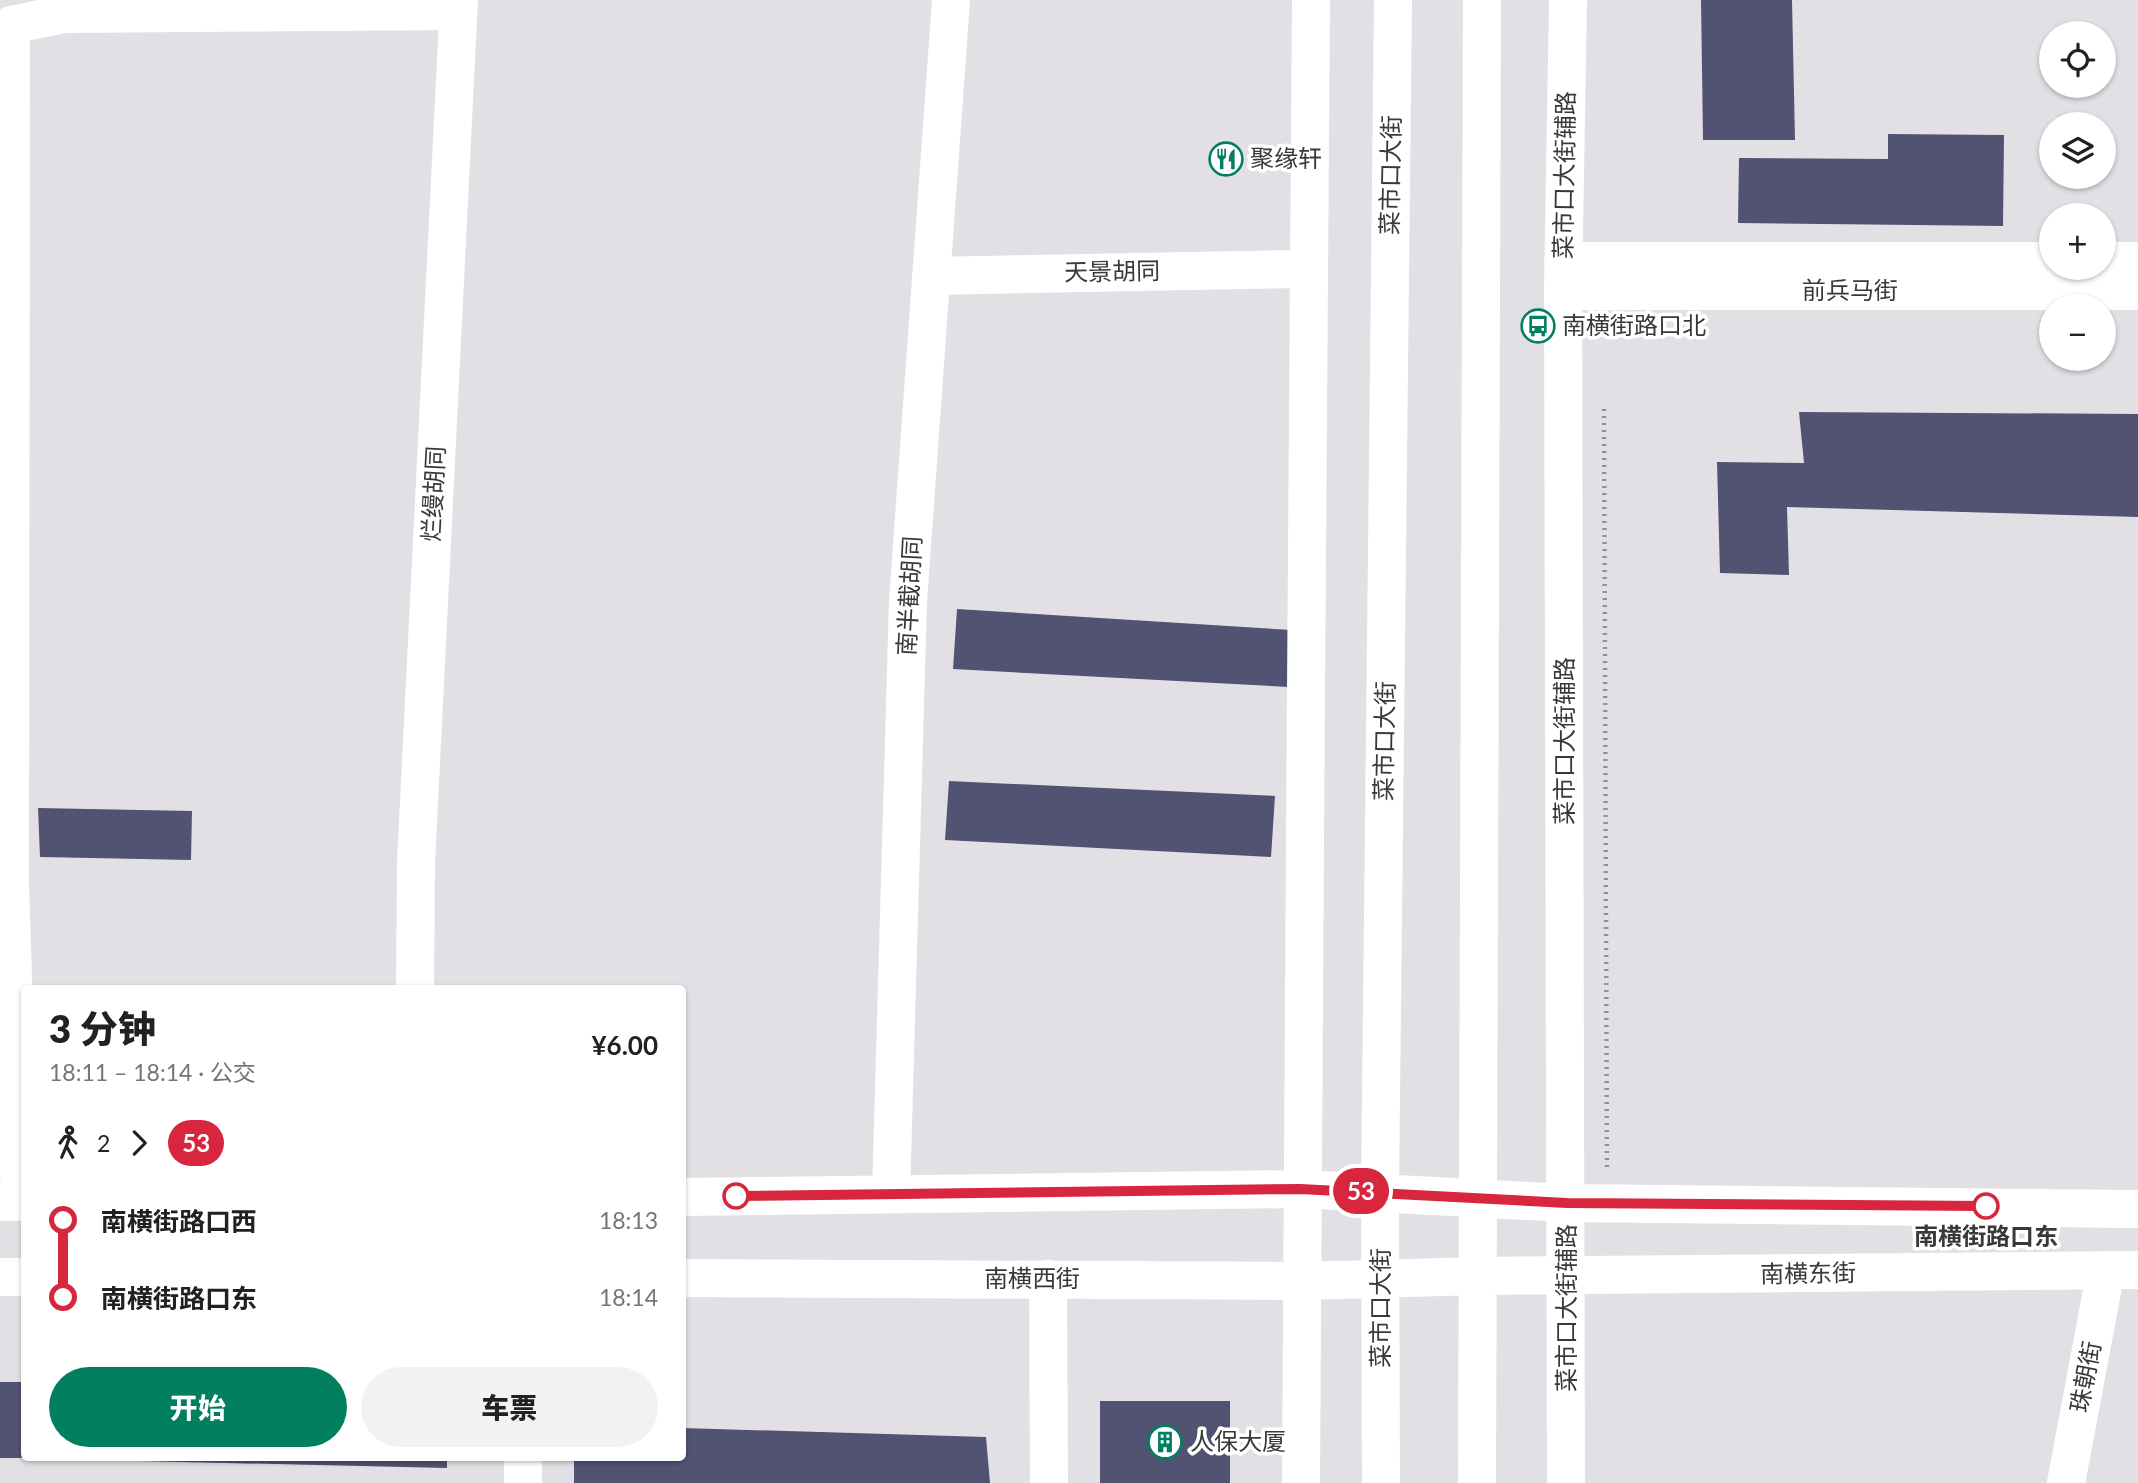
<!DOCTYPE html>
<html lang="zh">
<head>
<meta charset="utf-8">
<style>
  body { margin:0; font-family:Lato,"Noto Sans SC",sans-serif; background:#f2f2f2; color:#202124; height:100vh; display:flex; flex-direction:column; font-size:26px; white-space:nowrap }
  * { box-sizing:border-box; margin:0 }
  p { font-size:23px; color:#757577 }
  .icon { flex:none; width:38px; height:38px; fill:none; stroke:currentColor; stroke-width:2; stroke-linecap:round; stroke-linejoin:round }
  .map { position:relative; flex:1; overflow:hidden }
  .drawer { position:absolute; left:21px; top:985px; width:665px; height:476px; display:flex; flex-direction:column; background:#fff; border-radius:7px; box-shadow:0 2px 5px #0004 }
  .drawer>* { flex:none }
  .badge { padding:0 14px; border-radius:23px; font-size:24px; line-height:46px }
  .fabs { position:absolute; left:2039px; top:21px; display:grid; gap:14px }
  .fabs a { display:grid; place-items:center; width:77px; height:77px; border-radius:50%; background:#fff; box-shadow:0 2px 5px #0004; font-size:35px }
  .map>.badge { position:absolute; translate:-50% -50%; box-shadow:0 0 0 4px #fff }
  .legs { display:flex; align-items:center; gap:10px; height:77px; padding:0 28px; font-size:23px }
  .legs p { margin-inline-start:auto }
  .summary { display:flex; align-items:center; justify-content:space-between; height:119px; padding:0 28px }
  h1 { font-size:38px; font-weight:800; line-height:52px }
  .primary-button { display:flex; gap:14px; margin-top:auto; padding:14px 28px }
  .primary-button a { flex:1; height:80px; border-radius:42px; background:#027f5e; color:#fff; font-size:28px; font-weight:800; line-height:80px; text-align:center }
  .primary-button a+a { background:#f2f2f2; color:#202124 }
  ul { padding:0 28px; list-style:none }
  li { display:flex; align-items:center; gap:24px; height:77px; font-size:26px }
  li i { display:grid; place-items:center; width:10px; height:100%; margin:0 9px; background:currentColor }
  li i::after { content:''; width:18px; height:18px; margin:-9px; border:5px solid; border-radius:50%; background:#fff }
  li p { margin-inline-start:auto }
  li:first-child i { background:linear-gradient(#0000 50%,currentColor 0) }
  li:last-child i { background:linear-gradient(currentColor 50%,#0000 0) }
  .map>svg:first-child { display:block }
  .building { fill:#525272 }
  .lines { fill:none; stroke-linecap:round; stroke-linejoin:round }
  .path { stroke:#929093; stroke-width:4.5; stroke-dasharray:2 5; stroke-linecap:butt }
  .minor { stroke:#fff; stroke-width:38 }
  .major { stroke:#fff; stroke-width:38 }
  .line-1-casing { stroke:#fff; stroke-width:16 }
  .line-1 { stroke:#d7263d; stroke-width:10 }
  .stop-1-dot { fill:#fff; stroke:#d7263d; stroke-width:3.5 }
  .labels { text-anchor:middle; stroke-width:7; stroke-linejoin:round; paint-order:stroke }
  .poi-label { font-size:24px; fill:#3a393a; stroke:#fff; text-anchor:start }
  .street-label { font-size:24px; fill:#3a393a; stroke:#fff }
  .stop-label { font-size:24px; font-weight:bold; fill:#3a393a; stroke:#fff }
</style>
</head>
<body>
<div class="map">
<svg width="2138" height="1483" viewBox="0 0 2138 1483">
  <rect width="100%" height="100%" fill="#e3e0e5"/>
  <path class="building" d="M1701,0h91l3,140h-92z
    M1888,134l116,1 -1,91 -265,-3 1,-65 149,1z
    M1799,412l339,2v103l-351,-10 2,68 -69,-2 -3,-111 87,1z
    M957,609l334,21 -2,57 -336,-18z
    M949,781l326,15 -4,61 -326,-17z
    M38,808l154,3 -1,49 -151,-3z
    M0,1382h24v76h-24z
    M1100,1401h130v82h-130z
    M682,1428l304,9 4,46h-416v-25h108z
    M96,1458h351v10l-351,-8z"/>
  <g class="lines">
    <path class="path" d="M1604,409l3,758"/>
    <path class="minor" d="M1563,261h488
      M2104,261h34
      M931,276l363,-7
      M1563,291h575
      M415,989l1,-126 43,-863
      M891,1194l17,-593 43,-601
      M20,1202l-10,-319 1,-858 54,-11 393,-3
      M1048,1279l1,204
      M523,1458v25
      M1301,1483c0,-494 9,-989 10,-1483
      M1566,1483l-3,-1192 5,-291
      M2066,1483l40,-213"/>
    <path class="major" d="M682,1197l618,-8 267,14 571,6
      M0,1202h24
      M0,1277h24
      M682,1278l619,3 177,-5 660,-6
      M1381,1483l-1,-292 13,-1191
      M1477,1483l5,-1483"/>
  </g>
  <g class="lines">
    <defs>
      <path id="line-1" d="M736,1196l564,-7 267,14 419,3"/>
    </defs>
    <use href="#line-1" class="line-1-casing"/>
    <use href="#line-1" class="line-1"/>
  </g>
  <defs>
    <symbol id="restaurant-ring" viewBox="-11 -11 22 22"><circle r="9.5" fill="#fff" stroke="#027f5e" stroke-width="1.5"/><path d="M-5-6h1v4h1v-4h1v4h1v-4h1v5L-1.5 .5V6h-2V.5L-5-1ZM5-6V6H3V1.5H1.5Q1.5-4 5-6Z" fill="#027f5e"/></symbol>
    <symbol id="bus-ring" viewBox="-11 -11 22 22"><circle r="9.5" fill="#fff" stroke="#027f5e" stroke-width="1.5"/><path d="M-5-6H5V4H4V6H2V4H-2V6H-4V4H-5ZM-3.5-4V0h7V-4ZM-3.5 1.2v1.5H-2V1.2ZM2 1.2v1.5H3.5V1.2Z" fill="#027f5e"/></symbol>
    <symbol id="building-ring" viewBox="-11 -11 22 22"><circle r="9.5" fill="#fff" stroke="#027f5e" stroke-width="1.5"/><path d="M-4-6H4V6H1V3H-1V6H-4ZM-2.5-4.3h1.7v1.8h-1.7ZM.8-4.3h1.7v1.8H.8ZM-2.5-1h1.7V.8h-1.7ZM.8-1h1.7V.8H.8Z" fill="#027f5e"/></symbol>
  </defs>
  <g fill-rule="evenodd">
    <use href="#restaurant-ring" x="1207" y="140" width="38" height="38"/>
    <use href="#bus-ring" x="1519" y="307" width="38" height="38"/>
    <use href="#building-ring" x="1146" y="1423" width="38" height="38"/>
  </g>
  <g class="stop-1-dot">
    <circle cx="736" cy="1196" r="12"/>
    <circle cx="1986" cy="1206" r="12"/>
  </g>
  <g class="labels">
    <g class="poi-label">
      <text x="1250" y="167">聚缘轩</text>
      <text x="1562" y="334">南横街路口北</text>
      <text x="1190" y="1450">人保大厦</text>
    </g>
    <g class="street-label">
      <text transform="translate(1391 175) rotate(-89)" y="8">菜市口大街</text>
      <text transform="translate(1565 175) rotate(-89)" y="8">菜市口大街辅路</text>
      <text transform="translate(1112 272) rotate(-1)" y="8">天景胡同</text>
      <text x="1850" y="299">前兵马街</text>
      <text transform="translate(434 494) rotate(-87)" y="8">烂缦胡同</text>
      <text transform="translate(910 596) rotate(-87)" y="8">南半截胡同</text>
      <text transform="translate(1385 741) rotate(-89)" y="8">菜市口大街</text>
      <text transform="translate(1565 741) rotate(-90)" y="8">菜市口大街辅路</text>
      <text transform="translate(1808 1274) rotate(-1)" y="8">南横东街</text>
      <text x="1032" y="1287">南横西街</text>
      <text transform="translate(1381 1308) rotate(-90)" y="8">菜市口大街</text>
      <text transform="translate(1567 1308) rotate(-90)" y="8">菜市口大街辅路</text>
      <text transform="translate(2086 1377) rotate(-79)" y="8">珠朝街</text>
    </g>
    <g class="stop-label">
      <text x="1986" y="1245">南横街路口东</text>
    </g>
  </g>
</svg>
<div class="fabs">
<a><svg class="icon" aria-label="locate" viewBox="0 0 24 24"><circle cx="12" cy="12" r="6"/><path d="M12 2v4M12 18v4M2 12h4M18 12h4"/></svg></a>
<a><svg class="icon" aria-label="layers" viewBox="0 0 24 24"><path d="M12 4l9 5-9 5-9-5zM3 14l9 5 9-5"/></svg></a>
<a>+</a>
<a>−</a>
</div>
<b class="badge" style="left:1361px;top:1191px;background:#d7263d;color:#fff">53</b>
<section class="drawer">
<div class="summary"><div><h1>3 分钟</h1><p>18:11 – 18:14 · 公交</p></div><b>¥6.00</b></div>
<div class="legs"><svg class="icon" aria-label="walk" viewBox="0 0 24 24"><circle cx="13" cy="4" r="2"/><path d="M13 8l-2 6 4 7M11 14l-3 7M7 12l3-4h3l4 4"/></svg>2<svg class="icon" aria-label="forward" viewBox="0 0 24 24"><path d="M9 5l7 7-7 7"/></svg><b class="badge" style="background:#d7263d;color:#fff">53</b></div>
<ul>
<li><i style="color:#d7263d"></i><b>南横街路口西</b><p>18:13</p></li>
<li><i style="color:#d7263d"></i><b>南横街路口东</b><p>18:14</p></li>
</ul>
<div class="primary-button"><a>开始</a><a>车票</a></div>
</section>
</div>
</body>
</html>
